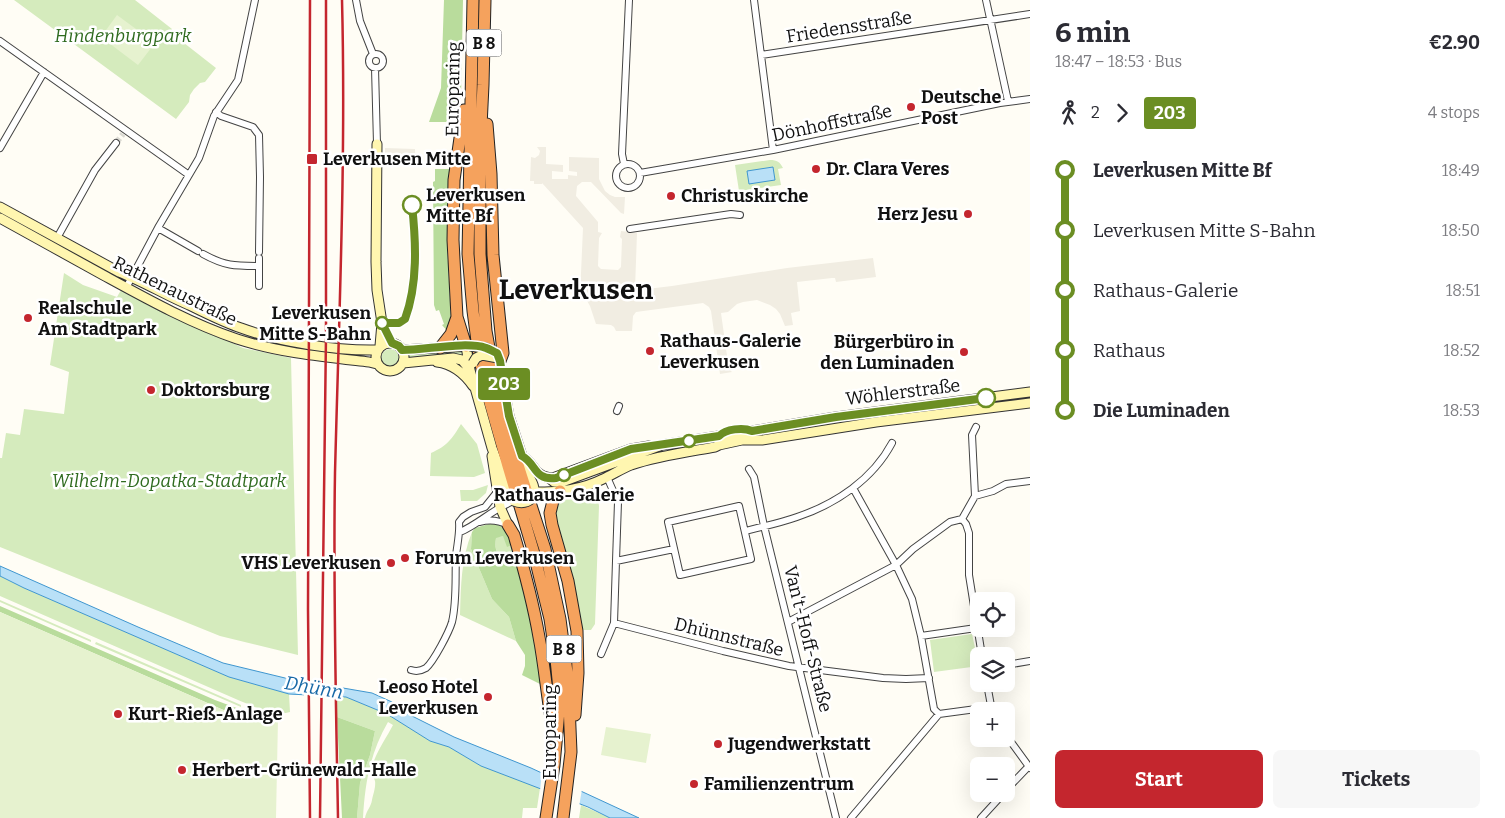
<!DOCTYPE html>
<html lang="en">
<head>
<meta charset="utf-8">
<style>
  body { margin:0; font-family:Bitter,serif; background:#f7f7f7; color:#2b2b33; height:100vh; display:flex; flex-direction:column; font-size:19px; white-space:nowrap }
  * { box-sizing:border-box; margin:0 }
  p { font-size:16px; color:#7c7c81 }
  .icon { flex:none; width:28px; height:28px; fill:none; stroke:currentColor; stroke-width:2; stroke-linecap:round; stroke-linejoin:round }
  .map { position:relative; flex:1; overflow:hidden }
  .side { display:flex; flex-direction:column; background:#fff; width:475px }
  .side>* { flex:none }
  .badge { padding:0 10px; border-radius:4px; font-size:18px; line-height:32px }
  .buttons { position:absolute; left:970px; top:592px; display:grid; gap:10px }
  .buttons a { display:grid; place-items:center; width:45px; height:45px; border-radius:8px; background:#fff; box-shadow:0 5px 20px #0002; font-size:25px }
  .map>.badge { position:absolute; translate:-50% -50%; box-shadow:0 0 0 2px #fff }
  .legs { display:flex; align-items:center; gap:8px; height:55px; padding:0 25px; font-size:16px }
  .legs p { margin-inline-start:auto }
  .headline { display:flex; align-items:center; justify-content:space-between; height:85px; padding:0 25px }
  h1 { font-size:28px; font-weight:700; line-height:38px }
  .primary-button { display:flex; gap:10px; margin-top:auto; padding:10px 25px }
  .primary-button a { flex:1; height:58px; border-radius:8px; background:#c4262e; color:#fff; font-size:20px; font-weight:700; line-height:58px; text-align:center }
  .primary-button a+a { background:#f7f7f7; color:#2b2b33 }
  ul { padding:0 25px; list-style:none }
  li { display:flex; align-items:center; gap:18px; height:60px; font-size:19px }
  li i { display:grid; place-items:center; width:8px; height:100%; margin:0 6px; background:currentColor }
  li i::after { content:''; width:12px; height:12px; margin:-6px; border:4px solid; border-radius:50%; background:#fff }
  li p { margin-inline-start:auto }
  li:first-child i { background:linear-gradient(#0000 50%,currentColor 0) }
  li:last-child i { background:linear-gradient(currentColor 50%,#0000 0) }
  main { display:flex; flex:1; min-height:0 }
  .map>svg:first-child { display:block }
  .green { fill:#d5ebbd }
  .forest { fill:#b9dc9c }
  .pitch { fill:#e6f2cf }
  .plaza { fill:#f1ede2 }
  .water { fill:#b9e0f7; stroke:#3f96cf }
  .pier { fill:#fffdf5 }
  .lines { fill:none; stroke-linecap:round; stroke-linejoin:round }
  .street-tunnel { stroke:#dbdad3; stroke-width:6; stroke-dasharray:6 3; stroke-linecap:butt }
  .street-casing { stroke:#444; stroke-width:8 }
  .secondary-casing { stroke:#333; stroke-width:11 }
  .highway-casing { stroke:#222; stroke-width:13 }
  .street { stroke:#fff; stroke-width:6 }
  .secondary { stroke:#fff6b0; stroke-width:9 }
  .highway { stroke:#f5a25d; stroke-width:11 }
  .rail { stroke:#c4262e; stroke-width:2.5 }
  .secondary-bridge-casing { stroke:#333; stroke-width:11; stroke-linecap:butt }
  .secondary-bridge { stroke:#fff6b0; stroke-width:9 }
  .line-1-casing { stroke:#fff; stroke-width:11 }
  .line-1 { stroke:#6b8e23; stroke-width:8 }
  .poi-dot { fill:#c4262e; stroke:#fff; stroke-width:2 }
  .stop-1-dot { fill:#fff; stroke:#6b8e23; stroke-width:2.5 }
  .labels { text-anchor:middle; stroke-width:5; stroke-linejoin:round; paint-order:stroke }
  .shield { fill:#fff; stroke:#585858; stroke-width:1 }
  .shield-label { font-size:16px; font-weight:bold; fill:#111 }
  .street-label { font-size:18px; fill:#111; stroke:#fff }
  .park-label { font-size:18px; font-style:italic; fill:#2f6b1f; stroke:#fff }
  .poi-label { font-size:18px; font-weight:bold; fill:#111; stroke:#fff; text-anchor:start }
  .stop-label { font-size:18px; font-weight:bold; fill:#111; stroke:#fff; text-anchor:start }
  .water-label { font-size:19px; font-style:italic; fill:#1768a6; stroke:#fff }
  .town-label { font-size:28px; font-weight:bold; fill:#111; stroke:#fff }
</style>
</head>
<body>
<main>
<div class="map">
<svg width="1030" height="818" viewBox="0 0 1030 818">
  <rect width="100%" height="100%" fill="#fffdf5"/>
  <path class="green" d="M14,0h121l37,29 -2,3 46,36 -11,14 -5,1 -6,6 -4,6 -1,7 -13,17z
    M770,160c7,0 10,2 13,8l-5,1 3,16 -42,6 -4,-26z
    M64,273l19,12 34,12 4,-7 122,58 48,10 7,297 -78,-19 -220,-89v-89h2l4,-25 14,2 4,-26 40,5 5,-42 -19,-7z
    M463,348l3,9 -57,1 -1,-4z
    M381 358a9 9 0 1 1 18 0a9 9 0 1 1-18 0Z
    M461,424l16,20 8,29 -11,4 -44,-1 1,-23c16,-7 21,-14 30,-29z
    M488,485l-2,8 -9,8h-16l-1,-11h13z
    M591,487l4,4 3,8 1,7 -4,118 -4,6h-7l-3,-2 -26,-115c6,-19 19,-20 36,-26z
    M472,532l-1,17 21,50 17,18 7,24 -56,-26c1,-30 1,-56 12,-83z
    M503,536l9,9 2,6 -9,12c-8,-8 -11,-14 -9,-26z
    M0,576l24,12 205,89 60,17 1,18c-16,5 -37,-6 -52,-12l-238,-104z
    M0,600l91,40v2l-91,-40z
    M972,634l7,32 -45,6 -4,-32z
    M96,642l145,63v2l-146,-63z
    M337,696l9,1 41,17 43,27 19,6 32,19 59,22 -3,20h-14l-1,10h-157c1,-7 6,-11 7,-18 1,-5 4,-13 3,-19 -1,-4 -4,-6 -3,-11 0,-12 15,-33 21,-45l-5,-3c-18,31 -23,61 -25,96h-6l3,-35 10,-28 5,-24 -38,-14z
    M581,805l29,13h-31z"/>
  <path class="forest" d="M444,0h19l-2,98 -4,18 -5,6h-23l12,-34z
    M435,169h15l-3,76 4,74 -3,13 -6,-7 2,-1 -5,-14 -3,1 -2,-6 -1,-123 2,-1z
    M489,524c16,-1 17,8 23,21l-5,2 -4,-11 -7,2c-2,11 1,17 9,25l9,-12 11,43 17,91 -20,-10 3,-9v-11l-9,-14 -7,-24 -17,-18 -21,-50 1,-17 3,-4z
    M0,606l215,94 46,17 -18,-1 -15,-4 -228,-100z
    M337,717l38,14 -5,24 -10,28 -3,35h-15z"/>
  <path class="pitch" d="M117,15l38,28 -17,22 -37,-28z
    M0,612l228,100 15,4 35,3 -2,99h-276z
    M606,727l45,7 -5,29 -45,-8z"/>
  <path class="plaza" d="M537,147h9v17l17,1v7l-11,-1v8h16v-4l9,1v-4l-8,-1v-14l30,1v21l6,12 5,4 5,2h10l-1,17 -3,-1 -30,-31h-9l-5,4 -1,10 22,26v10l4,1 -3,5 -1,28 3,3 17,1 3,-3 1,-28 -2,-2 1,-6 16,2 -2,56h12l25,-3 115,-18 86,-10 3,19 -40,5 -1,-4h-3l-35,4 3,29 -9,2 2,12 -8,1 -5,-12 -4,-5 -6,-4 -13,-5 -14,2 -6,2 -9,8 -7,1 7,50 5,2 -4,4 3,3 -12,2 -9,-63 -2,-4 -6,-4 -67,9 -3,4 -1,15h-16l-2,-4 -3,-2 -15,-1 -6,-18 -4,-7 -6,-3 3,-68 -41,-45v1h-8v-3h-4l1,-24 4,1 4,-3 1,-4z
    M385,148l30,1v13h-30z"/>
  <path class="water" d="M773,167l2,13 -26,4 -2,-13z
    M0,566l138,61 85,36 62,15 87,15 20,9 14,11 48,24 77,31 108,50h-29l-22,-11 -107,-41 -32,-19 -19,-6 -43,-27 -41,-17 -57,-3 -60,-17 -205,-89 -24,-12z"/>
  <path class="pier" d="M304,678l19,4 1,16 -20,-1z
    M542,771l40,18 -3,18 -39,-16z"/>
  <g class="lines">
    <path class="street-tunnel" d="M116,143l7,-9"/>
    <defs>
      <path id="street" d="M356,0l4,21 13,33
        M754,0l19,150
        M986,0l22,101
        M0,41l189,134
        M369 61a7 7 0 1 1 14 0a7 7 0 1 1-14 0Z
        M761,55l269,-41
        M375,68l2,76
        M216,112l5,4 32,11 6,8 1,42 -1,75
        M0,148l44,-76
        M624,164l-2,-10 7,-154
        M616 176a12 12 0 1 1 24 0a12 12 0 1 1-24 0Z
        M640,173l133,-23 227,-47 30,-4
        M158,228l40,23
        M630,229l101,-15 9,1
        M57,238l38,-68 21,-27
        M203,254c22,12 31,12 56,12
        M259,258v28
        M126,288l33,-62 40,-68 15,-42 24,-36 17,-80
        M617,411l2,-5
        M976,427l-4,8 3,61 -13,23 4,5 3,9v42l13,81
        M749,469l5,8 10,49 72,292
        M853,488l43,77 16,34 9,37
        M975,496l18,-5 13,-7 24,-3
        M739,506l12,53 -71,16 -12,-53z
        M480,522c10,-3 18,-2 28,3
        M745,531c17,-4 35,-8 52,-14 39,-13 76,-38 95,-74
        M460,532c19,-8 34,-24 54,-31
        M616,561l58,-12
        M788,622l108,-57 17,-16 37,-27 12,-3
        M614,623l109,28 66,15 94,12 23,1 23,-1
        M976,628l-55,8 13,73 5,5 52,-7
        M601,654l13,-31 2,-62 2,-59 -11,-25
        M1006,665l24,-4
        M411,670c6,2 10,1 15,-2 8,-7 23,-36 26,-46 5,-21 3,-44 4,-66 1,-11 4,-22 3,-34l4,-5 8,-5 14,-5 12,-15
        M987,684l5,27
        M1006,735l24,33
        M1006,790l22,-23
        M851,818l88,-104
        M981,818l22,-24"/>
      <path id="secondary" d="M377,144l-1,118 1,28 5,33 -2,23
        M0,207l119,65c24,9 46,23 70,33 17,8 34,17 52,23 38,14 96,23 136,22
        M0,218c34,19 69,38 103,57 44,24 87,48 134,64 43,14 88,18 132,23l8,2
        M376 357a14 14 0 1 1 28 0a14 14 0 1 1-28 0Z
        M466,346l4,24 22,78 17,47 5,6
        M402,350l68,-4
        M498,356l11,60 13,40c-3,14 17,26 11,40
        M437,362c16,2 27,11 36,24
        M403,363l50,-5 9,2 8,10
        M492,456l8,51 8,18
        M522,456c13,7 11,21 31,22l78,-29 18,-3
        M549,478l5,4h8l100,-37 57,-9c9,3 24,1 33,-5l84,-14 194,-25
        M535,492c24,0 46,-2 68,-13 9,-4 18,-10 28,-14 26,-9 56,-13 84,-18l4,-2 23,-5h20l114,-18 154,-19"/>
      <path id="highway" d="M473,0l-5,254 5,57 6,45 10,43 19,67 25,84 17,69 6,40 4,41 -6,65 -8,53
        M485,0l-2,85 -3,62v107l6,77 12,66 19,65 28,87 15,70 8,61 3,72 -8,66
        M464,110l-10,70 -1,60 4,77 9,29
        M487,124l4,50 2,81 10,98 -3,8
        M440,348l11,-14 6,-17
        M560,491l-7,10 -3,12 2,12 16,56 9,50 1,42 -3,42
        M508,525l6,10c10,34 19,67 25,102 6,31 8,62 14,92"/>
    </defs>
    <use href="#street" class="street-casing"/>
    <use href="#secondary" class="secondary-casing"/>
    <use href="#highway" class="highway-casing"/>
    <use href="#street" class="street"/>
    <use href="#secondary" class="secondary"/>
    <use href="#highway" class="highway"/>
    <path class="rail" d="M310,0l-2,609 2,209
      M320,818l6,-483v-335
      M338,818c-2,-115 -5,-230 -3,-345 4,-158 11,-315 7,-473"/>
    <defs>
      <path id="secondary-bridge" d="M470,346l16,2 11,5
        M473,363l3,-5 6,-3 16,3
        M514,501c7,3 14,2 19,-4"/>
    </defs>
    <use href="#secondary-bridge" class="secondary-bridge-casing"/>
    <use href="#secondary-bridge" class="secondary-bridge"/>
  </g>
  <g class="lines">
    <defs>
      <path id="line-1" d="M412,205c4,37 6,79 -7,114l-6,4h-17l10,20 7,3 3,4c24,0 64,-9 84,-2 4,1 8,4 11,5l3,8 9,55 13,40c14,7 12,25 34,22l75,-29 88,-13c7,-7 24,-9 33,-5l84,-14 150,-19"/>
    </defs>
    <use href="#line-1" class="line-1-casing"/>
    <use href="#line-1" class="line-1"/>
  </g>
  <g class="poi-dot">
    <circle cx="911" cy="107" r="5"/>
    <rect x="306" y="153" width="12" height="12" rx="2.5"/>
    <circle cx="816" cy="169" r="5"/>
    <circle cx="671" cy="196" r="5"/>
    <circle cx="968" cy="214" r="5"/>
    <circle cx="28" cy="318" r="5"/>
    <circle cx="650" cy="351" r="5"/>
    <circle cx="964" cy="352" r="5"/>
    <circle cx="151" cy="390" r="5"/>
    <circle cx="405" cy="558" r="5"/>
    <circle cx="391" cy="563" r="5"/>
    <circle cx="488" cy="697" r="5"/>
    <circle cx="118" cy="714" r="5"/>
    <circle cx="718" cy="744" r="5"/>
    <circle cx="182" cy="770" r="5"/>
    <circle cx="694" cy="784" r="5"/>
  </g>
  <g class="stop-1-dot">
    <circle cx="412" cy="205" r="9"/>
    <circle cx="382" cy="323" r="6"/>
    <circle cx="986" cy="398" r="9"/>
    <circle cx="689" cy="441" r="6"/>
    <circle cx="564" cy="475" r="6"/>
  </g>
  <g class="labels">
    <g class="shield">
      <rect x="466.5" y="29.5" width="35" height="27" rx="4"/>
      <rect x="546.5" y="635.5" width="35" height="27" rx="4"/>
    </g>
    <g class="shield-label">
      <text x="484" y="49">B 8</text>
      <text x="564" y="655">B 8</text>
    </g>
    <g class="street-label">
      <text transform="translate(849 27) rotate(-9)" y="6">Friedensstraße</text>
      <text transform="translate(453 89) rotate(-89)" y="6">Europaring</text>
      <text transform="translate(832 123) rotate(-12)" y="6">Dönhoffstraße</text>
      <text transform="translate(175 291) rotate(26)" y="6">Rathenaustraße</text>
      <text transform="translate(903 392) rotate(-7)" y="6">Wöhlerstraße</text>
      <text transform="translate(729 637) rotate(14)" y="6">Dhünnstraße</text>
      <text transform="translate(808 639) rotate(76)" y="6">Van't-Hoff-Straße</text>
      <text transform="translate(550 732) rotate(-90)" y="6">Europaring</text>
    </g>
    <g class="park-label">
      <text x="123" y="42">Hindenburgpark</text>
      <text x="169" y="487">Wilhelm-Dopatka-Stadtpark</text>
    </g>
    <g class="poi-label">
      <text x="921" y="103">Deutsche<tspan x="921" dy="21">Post</tspan></text>
      <text x="323" y="165">Leverkusen Mitte</text>
      <text x="826" y="175">Dr. Clara Veres</text>
      <text x="681" y="202">Christuskirche</text>
      <text x="958" y="220" text-anchor="end">Herz Jesu</text>
      <text x="38" y="314">Realschule<tspan x="38" dy="21">Am Stadtpark</tspan></text>
      <text x="660" y="347">Rathaus-Galerie<tspan x="660" dy="21">Leverkusen</tspan></text>
      <text x="954" y="348" text-anchor="end">Bürgerbüro in<tspan x="954" dy="21">den Luminaden</tspan></text>
      <text x="161" y="396">Doktorsburg</text>
      <text x="415" y="564">Forum Leverkusen</text>
      <text x="381" y="569" text-anchor="end">VHS Leverkusen</text>
      <text x="478" y="693" text-anchor="end">Leoso Hotel<tspan x="478" dy="21">Leverkusen</tspan></text>
      <text x="128" y="720">Kurt-Rieß-Anlage</text>
      <text x="728" y="750">Jugendwerkstatt</text>
      <text x="192" y="776">Herbert-Grünewald-Halle</text>
      <text x="704" y="790">Familienzentrum</text>
    </g>
    <g class="stop-label">
      <text x="426" y="201">Leverkusen<tspan x="426" dy="21">Mitte Bf</tspan></text>
      <text x="371" y="319" text-anchor="end">Leverkusen<tspan x="371" dy="21">Mitte S-Bahn</tspan></text>
      <text x="564" y="501" text-anchor="middle">Rathaus-Galerie</text>
    </g>
    <g class="water-label">
      <text transform="translate(314 687) rotate(10)" y="7">Dhünn</text>
    </g>
    <g class="town-label">
      <text x="576" y="299">Leverkusen</text>
    </g>
  </g>
</svg>
<div class="buttons">
<a><svg class="icon" aria-label="locate" viewBox="0 0 24 24"><circle cx="12" cy="12" r="6"/><path d="M12 2v4M12 18v4M2 12h4M18 12h4"/></svg></a>
<a><svg class="icon" aria-label="layers" viewBox="0 0 24 24"><path d="M12 4l9 5-9 5-9-5zM3 14l9 5 9-5"/></svg></a>
<a>+</a>
<a>−</a>
</div>
<b class="badge" style="left:504px;top:384px;background:#6b8e23;color:#fff">203</b>
</div>
<section class="side">
<div class="headline"><div><h1>6 min</h1><p>18:47 – 18:53 · Bus</p></div><b>€2.90</b></div>
<div class="legs"><svg class="icon" aria-label="walk" viewBox="0 0 24 24"><circle cx="13" cy="4" r="2"/><path d="M13 8l-2 6 4 7M11 14l-3 7M7 12l3-4h3l4 4"/></svg>2<svg class="icon" aria-label="forward" viewBox="0 0 24 24"><path d="M9 5l7 7-7 7"/></svg><b class="badge" style="background:#6b8e23;color:#fff">203</b><p>4 stops</p></div>
<ul>
<li><i style="color:#6b8e23"></i><b>Leverkusen Mitte Bf</b><p>18:49</p></li>
<li><i style="color:#6b8e23"></i><span>Leverkusen Mitte S-Bahn</span><p>18:50</p></li>
<li><i style="color:#6b8e23"></i><span>Rathaus-Galerie</span><p>18:51</p></li>
<li><i style="color:#6b8e23"></i><span>Rathaus</span><p>18:52</p></li>
<li><i style="color:#6b8e23"></i><b>Die Luminaden</b><p>18:53</p></li>
</ul>
<div class="primary-button"><a>Start</a><a>Tickets</a></div>
</section>
</main>
</body>
</html>
